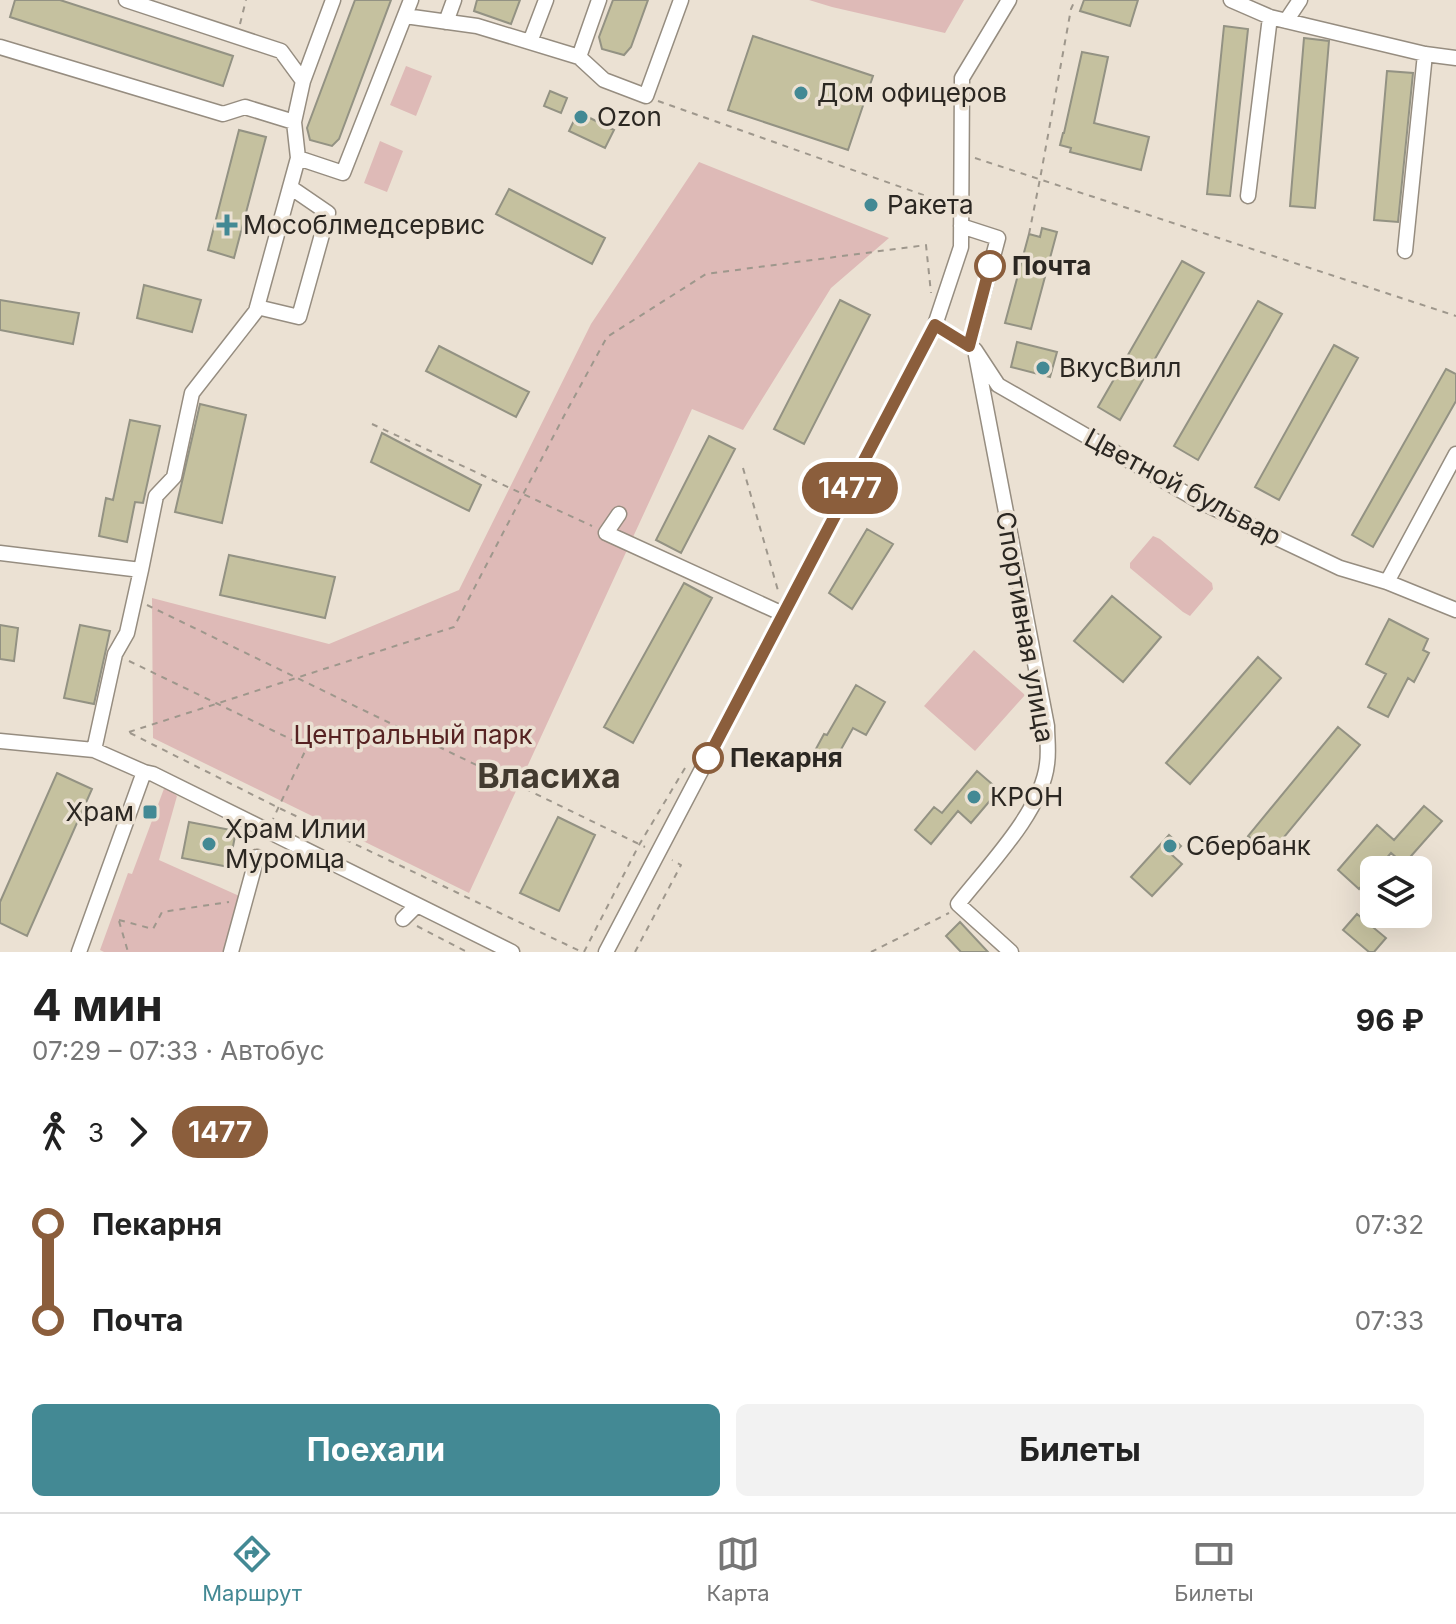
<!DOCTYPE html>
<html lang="ru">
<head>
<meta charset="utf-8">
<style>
  body { margin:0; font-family:Inter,sans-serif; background:#f2f2f2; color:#222; height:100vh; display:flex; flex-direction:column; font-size:30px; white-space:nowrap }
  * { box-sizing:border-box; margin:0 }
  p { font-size:26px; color:#767676 }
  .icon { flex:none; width:44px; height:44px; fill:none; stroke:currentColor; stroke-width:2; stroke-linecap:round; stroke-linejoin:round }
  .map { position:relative; height:952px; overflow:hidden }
  .sheet { display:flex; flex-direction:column; background:#fff; flex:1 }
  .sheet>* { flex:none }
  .badge { padding:0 16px; border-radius:26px; font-size:28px; line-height:52px }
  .buttons { position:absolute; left:1360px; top:856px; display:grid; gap:16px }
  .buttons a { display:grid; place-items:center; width:72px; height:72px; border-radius:12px; background:#fff; box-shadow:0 8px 32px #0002; font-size:40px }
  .map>.badge { position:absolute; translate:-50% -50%; box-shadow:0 0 0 4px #fff }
  .legs { display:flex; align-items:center; gap:12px; height:88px; padding:0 32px; font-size:26px }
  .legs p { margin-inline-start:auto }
  .overview { display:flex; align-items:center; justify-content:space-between; height:136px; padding:0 32px }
  h1 { font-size:44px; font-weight:700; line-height:60px }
  .button { display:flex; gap:16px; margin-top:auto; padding:16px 32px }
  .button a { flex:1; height:92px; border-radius:12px; background:#438994; color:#fff; font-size:32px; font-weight:700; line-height:92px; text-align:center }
  .button a+a { background:#f2f2f2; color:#222 }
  ul { padding:0 32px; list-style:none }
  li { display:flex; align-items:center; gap:28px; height:96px; font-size:30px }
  li i { display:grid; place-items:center; width:12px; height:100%; margin:0 10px; background:currentColor }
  li i::after { content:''; width:20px; height:20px; margin:-10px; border:6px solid; border-radius:50%; background:#fff }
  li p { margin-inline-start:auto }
  li:first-child i { background:linear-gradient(#0000 50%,currentColor 0) }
  li:last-child i { background:linear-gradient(currentColor 50%,#0000 0) }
  .dock { display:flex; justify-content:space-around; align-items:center; height:112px; border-top:2px solid #e0e0e0; background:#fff; font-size:22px; color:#767676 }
  .dock a { display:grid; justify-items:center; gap:4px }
  .dock .active { color:#438994 }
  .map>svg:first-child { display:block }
  .green { fill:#debab7 }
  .building { fill:#c5c19f; stroke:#939283; stroke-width:2 }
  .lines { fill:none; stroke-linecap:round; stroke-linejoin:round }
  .minor-casing { stroke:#968d80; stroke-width:17 }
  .path { stroke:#9e978c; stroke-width:2; stroke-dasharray:6 6; stroke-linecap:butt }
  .minor { stroke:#fff; stroke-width:14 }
  .line-1-casing { stroke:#fff; stroke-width:18 }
  .line-1 { stroke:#8b5e3c; stroke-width:12 }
  .poi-dot { fill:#438994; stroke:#ebe1d3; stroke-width:3 }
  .stop-1-dot { fill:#fff; stroke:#8b5e3c; stroke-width:4 }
  .labels { text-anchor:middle; stroke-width:7; stroke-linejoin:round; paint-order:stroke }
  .poi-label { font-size:26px; fill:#2b2722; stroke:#ebe1d3; text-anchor:start }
  .stop-label { font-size:26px; font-weight:bold; fill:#2b2722; stroke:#ebe1d3; text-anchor:start }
  .street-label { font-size:26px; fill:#2b2722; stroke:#ebe1d3 }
  .park-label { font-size:26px; fill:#562222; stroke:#ebe1d3 }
  .district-label { font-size:34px; font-weight:bold; fill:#433b30; stroke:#ebe1d3 }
</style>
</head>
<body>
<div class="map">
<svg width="1456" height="952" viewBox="0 0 1456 952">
  <rect width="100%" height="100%" fill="#ebe1d3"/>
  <path class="green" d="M809,0h155l-19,33 -113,-26z
    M406,66l26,10 -16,40 -26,-11z
    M380,141l23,10 -16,41 -23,-9z
    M699,162l190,76 -58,50 -88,142 -51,-21 -223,484 -316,-155 -1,-140 177,46 130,-54 132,-266z
    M1153,536l7,3 52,44 1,6 -23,27 -7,-4 -53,-44v-5z
    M974,650l51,45 -50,56 -51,-45z
    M165,786l12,10 -18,64 87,39 -19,53h-123l-4,-2 28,-77 4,1z"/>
  <path class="building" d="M15,0h45l173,56 -10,30 -213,-69z
    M355,0h36l-52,139 -7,7 -22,-6 -3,-12z
    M477,0h43l-9,24 -37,-13z
    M613,0h35l-17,47 -7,8 -22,-6 -3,-12z
    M1084,0h54l-8,26 -50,-15z
    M1224,26l24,3 -18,167 -23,-2z
    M753,36l120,40 -25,74 -120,-40z
    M1304,38l25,3 -14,167 -25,-2z
    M1082,52l26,5 -14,66 55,14 -8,33 -71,-18 1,-4 -11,-3 3,-12h1z
    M1387,71l26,2 -15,149 -24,-2z
    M550,91l17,7 -6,15 -17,-7z
    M578,112l36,18 -9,18 -36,-17z
    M239,130l27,7 -32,121 -26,-8z
    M509,189l96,49 -13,26 -96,-50z
    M1042,228l15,4 -26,97 -26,-6 24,-89 11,3z
    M1182,261l22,12 -84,147 -22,-13z
    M144,285l57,15 -9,32 -55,-14z
    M0,300l79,13 -6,31 -73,-14z
    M840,300l30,15 -66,129 -30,-15z
    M1258,301l24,13 -84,146 -24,-14z
    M1017,342l40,10 -7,25 -39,-10z
    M1334,345l24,13 -79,142 -24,-13z
    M439,346l90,46 -13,25 -90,-46z
    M1446,369l10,5v27l-83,146 -21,-12z
    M200,404l46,11 -24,108 -47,-11z
    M130,420l30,6 -17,77 -8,-1 -8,40 -28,-6 7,-38 7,2z
    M382,433l99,52 -12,26 -98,-49z
    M709,436l26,13 -54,104 -25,-13z
    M867,529l26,15 -41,65 -23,-16z
    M229,555l106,22 -10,41 -105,-23z
    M684,583l28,15 -79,145 -29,-16z
    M1112,596l49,41 -38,45 -49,-41z
    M1389,619l39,20 -5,11 6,3 -15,29 -6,-4 -20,39 -20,-10 18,-33 -20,-10z
    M0,625l18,3 -4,33 -14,-2z
    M80,625l30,6 -16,73 -30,-6z
    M1258,657l23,21 -91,106 -24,-21z
    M856,685l29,17 -19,33 -13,-7 -23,41 -19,-11 13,-24 3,1z
    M1338,727l22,18 -90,109 -22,-18z
    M977,771l22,19 -28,33 -13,-12 -27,33 -16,-14 19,-23 8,6z
    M57,773l35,16 -65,147 -27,-13v-21z
    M1424,806l18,15 -38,43 -13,-11 -15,17h-2v2l-15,17 -21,-19 39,-45 17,15z
    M558,817l37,18 -36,76 -39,-18z
    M189,822l47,9 -7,36 -47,-9z
    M1169,835l12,11 -9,9 10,9 -30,32 -21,-19z
    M1357,914l29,24 -12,14h-5l-26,-22z
    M960,922l28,30h-27l-15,-16z"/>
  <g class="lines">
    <defs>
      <path id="minor" d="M126,0l155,51 22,30
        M1231,0l39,17 155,37 31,4
        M405,16l72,10 102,31 20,-57
        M1286,21l14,-21
        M446,22l8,-22
        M530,42l16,-42
        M0,47l223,67 22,-7 49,15
        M579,57l25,23 42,16 35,-96
        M298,158l45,15 68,-173
        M1248,196l22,-179
        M961,226l37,12 -29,108
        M1405,251l20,-197
        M257,307l42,10 29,-104 -38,-26
        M935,325l40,25 23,35 201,116 141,67 47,14 69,28
        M975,350l72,376c0,12 2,26 0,38 -5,47 -60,103 -89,140l53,48
        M619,514l-13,19 177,81
        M0,553l141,17 -14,63 -12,21 -21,96
        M141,570l15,-74 18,-19 18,-84 64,-82 42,-153 -4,-36 9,-41 30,-81
        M1387,582l69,-128
        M0,741l94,9 50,22
        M403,919l14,-14
        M79,952l65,-180 9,2 359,178
        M231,952l26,-95
        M606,952l329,-627 26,-78 1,-169 47,-78"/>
    </defs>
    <use href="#minor" class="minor-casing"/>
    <path class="path" d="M240,24l6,-24
      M658,101l288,102
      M975,158l481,158
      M1029,234l11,-55 31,-170 4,-9
      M372,424l220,102
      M743,468l36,126
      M147,605l498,242
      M129,661l178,86 -34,72
      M129,732l325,-105 111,-213 42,-77 99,-63 220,-29 5,48
      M130,733l149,75 303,144
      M119,920l34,9 9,-17 67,-10
      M119,921l9,31
      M417,926l50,26
      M584,952l55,-107 49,-82
      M635,952l46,-87 -9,-5
      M871,952l78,-39"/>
    <use href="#minor" class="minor"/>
  </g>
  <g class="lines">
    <defs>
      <path id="line-1" d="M708,758l227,-433 34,21 21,-80"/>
    </defs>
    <use href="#line-1" class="line-1-casing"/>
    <use href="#line-1" class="line-1"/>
  </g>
  <g class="poi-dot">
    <circle cx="801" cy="93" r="8"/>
    <circle cx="581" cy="117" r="8"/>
    <circle cx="871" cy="205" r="8"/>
    <path d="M223 213h8v8h8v8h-8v8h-8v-8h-8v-8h8z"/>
    <circle cx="1043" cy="368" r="8"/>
    <circle cx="974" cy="797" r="8"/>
    <rect x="142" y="804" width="16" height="16" rx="4"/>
    <circle cx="209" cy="844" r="8"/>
    <circle cx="1170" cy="846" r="8"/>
  </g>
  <g class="stop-1-dot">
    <circle cx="990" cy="266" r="14"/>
    <circle cx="708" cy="758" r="14"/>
  </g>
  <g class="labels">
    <g class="poi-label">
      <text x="817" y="102">Дом офицеров</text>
      <text x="597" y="126">Ozon</text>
      <text x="887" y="214">Ракета</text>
      <text x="243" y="234">Мособлмедсервис</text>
      <text x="1059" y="377">ВкусВилл</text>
      <text x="990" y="806">КРОН</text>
      <text x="134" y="821" text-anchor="end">Храм</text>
      <text x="225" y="838">Храм Илии<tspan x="225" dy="30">Муромца</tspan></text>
      <text x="1186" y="855">Сбербанк</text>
    </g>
    <g class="stop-label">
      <text x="1012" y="275">Почта</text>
      <text x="730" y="767">Пекарня</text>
    </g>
    <g class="street-label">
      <text transform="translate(1183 487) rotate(28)" y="9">Цветной бульвар</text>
      <text transform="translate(1025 627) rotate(80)" y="9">Спортивная улица</text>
    </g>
    <g class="park-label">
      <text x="413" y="744">Центральный парк</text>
    </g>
    <g class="district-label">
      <text x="549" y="788">Власиха</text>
    </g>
  </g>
</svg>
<div class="buttons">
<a><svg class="icon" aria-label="layers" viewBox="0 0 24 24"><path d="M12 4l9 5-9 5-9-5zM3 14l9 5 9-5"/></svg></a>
</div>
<b class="badge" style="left:850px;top:488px;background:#8b5e3c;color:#fff">1477</b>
</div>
<section class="sheet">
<div class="overview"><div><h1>4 мин</h1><p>07:29 – 07:33 · Автобус</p></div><b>96 ₽</b></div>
<div class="legs"><svg class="icon" aria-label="walk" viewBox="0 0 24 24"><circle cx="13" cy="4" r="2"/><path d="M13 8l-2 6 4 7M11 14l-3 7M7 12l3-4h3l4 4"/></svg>3<svg class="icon" aria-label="forward" viewBox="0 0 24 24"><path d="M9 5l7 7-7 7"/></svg><b class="badge" style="background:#8b5e3c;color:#fff">1477</b></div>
<ul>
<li><i style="color:#8b5e3c"></i><b>Пекарня</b><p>07:32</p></li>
<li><i style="color:#8b5e3c"></i><b>Почта</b><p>07:33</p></li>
</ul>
<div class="button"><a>Поехали</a><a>Билеты</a></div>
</section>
<nav class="dock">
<a class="active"><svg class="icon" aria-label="directions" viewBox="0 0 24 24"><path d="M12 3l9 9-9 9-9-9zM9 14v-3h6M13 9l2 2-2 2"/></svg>Маршрут</a>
<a><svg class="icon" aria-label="map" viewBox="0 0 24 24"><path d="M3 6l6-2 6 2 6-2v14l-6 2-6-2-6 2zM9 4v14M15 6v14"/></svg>Карта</a>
<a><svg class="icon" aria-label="tickets" viewBox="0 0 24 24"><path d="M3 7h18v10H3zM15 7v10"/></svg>Билеты</a>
</nav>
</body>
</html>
